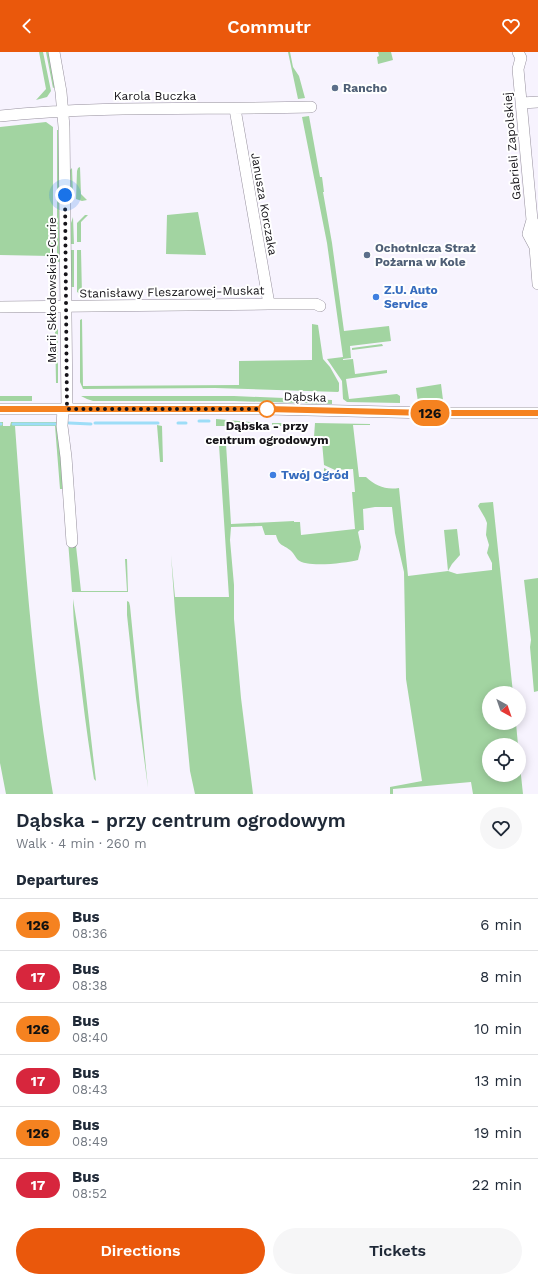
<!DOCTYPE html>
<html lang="en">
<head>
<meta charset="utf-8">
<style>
  body { margin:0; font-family:"Work Sans",sans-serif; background:#f6f6f7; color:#1f2937; height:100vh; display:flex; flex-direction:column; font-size:15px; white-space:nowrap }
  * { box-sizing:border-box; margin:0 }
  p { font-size:13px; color:#747a83 }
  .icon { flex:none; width:22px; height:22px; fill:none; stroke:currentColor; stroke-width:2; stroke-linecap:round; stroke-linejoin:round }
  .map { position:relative; height:742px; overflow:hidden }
  .side { display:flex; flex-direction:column; background:#fff; flex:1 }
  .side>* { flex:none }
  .badge { padding:0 8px; border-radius:13px; font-size:14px; line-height:26px }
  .needle { width:26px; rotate:140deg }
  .tools { position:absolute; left:482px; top:634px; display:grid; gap:8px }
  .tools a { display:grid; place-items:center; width:44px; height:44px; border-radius:50%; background:#fff; box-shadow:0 2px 10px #0003; font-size:20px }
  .you { position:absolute; width:20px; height:20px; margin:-10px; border:3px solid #fff; border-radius:50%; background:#1a73e8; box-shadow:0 0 0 6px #1a73e833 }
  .map>.badge { position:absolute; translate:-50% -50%; box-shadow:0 0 0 2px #fff }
  h2 { padding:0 16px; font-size:15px; line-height:36px }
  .round { display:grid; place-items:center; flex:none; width:42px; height:42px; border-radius:21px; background:#f6f6f7 }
  .summary { display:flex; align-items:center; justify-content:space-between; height:68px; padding:0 16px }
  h1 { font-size:19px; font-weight:600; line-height:30px }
  .cta { display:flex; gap:8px; margin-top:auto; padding:8px 16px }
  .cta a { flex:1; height:46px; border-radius:24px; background:#ea580c; color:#fff; font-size:16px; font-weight:600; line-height:46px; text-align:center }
  .cta a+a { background:#f6f6f7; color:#1f2937 }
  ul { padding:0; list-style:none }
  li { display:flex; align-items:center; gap:12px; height:52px; padding:0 16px; border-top:1px solid #e0e1e3 }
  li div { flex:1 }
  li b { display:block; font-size:15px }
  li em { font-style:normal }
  li .badge { min-width:44px; font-weight:700; text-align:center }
  header { display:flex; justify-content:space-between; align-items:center; height:52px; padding:0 16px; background:#ea580c; color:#fff; font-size:18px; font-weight:600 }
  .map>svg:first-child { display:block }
  .green { fill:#a2d4a1 }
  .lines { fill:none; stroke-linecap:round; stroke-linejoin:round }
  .stream { stroke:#9dddf7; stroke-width:3 }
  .minor-casing { stroke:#96909d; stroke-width:12 }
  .minor { stroke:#fff; stroke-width:11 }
  .line-casing { stroke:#fff; stroke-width:9 }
  .line { stroke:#f58220; stroke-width:6 }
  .walk { stroke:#161419; stroke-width:4; stroke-dasharray:0 7.2 }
  .service-dot { fill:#5c6f8a; stroke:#fff; stroke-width:1.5 }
  .shop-dot { fill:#3f7fe0; stroke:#fff; stroke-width:1.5 }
  .stop-dot { fill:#fff; stroke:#f58220; stroke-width:2 }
  .labels { text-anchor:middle; stroke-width:4; stroke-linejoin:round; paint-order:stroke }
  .service-label { font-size:12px; font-weight:bold; fill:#4e5e75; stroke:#fff; text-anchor:start }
  .street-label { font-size:12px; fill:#161419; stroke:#fff }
  .shop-label { font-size:12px; font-weight:bold; fill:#366cbe; stroke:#fff; text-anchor:start }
  .stop-label { font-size:12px; font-weight:bold; fill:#161419; stroke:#fff }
</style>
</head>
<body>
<header><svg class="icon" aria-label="back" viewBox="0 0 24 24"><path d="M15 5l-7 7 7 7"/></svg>Commutr<svg class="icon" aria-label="heart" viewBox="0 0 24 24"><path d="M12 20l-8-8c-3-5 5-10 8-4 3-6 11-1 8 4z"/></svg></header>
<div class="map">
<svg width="538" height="742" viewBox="0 0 538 742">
  <rect width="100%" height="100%" fill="#f7f3fe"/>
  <path class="green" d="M39,0h4l8,39 -4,6 -11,3 10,-11z
    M46,0h3l6,35 -2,1z
    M288,0h2l3,15 6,9 6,22 -7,1z
    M378,0h13l2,8 -15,4 -1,-7 2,-1z
    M309,64l11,61h2l2,15h-1l9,51 12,88 45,-5 2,15 -41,5 1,12 -8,1v1l10,-1 2,15 32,-4v3l-41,6 3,20 48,-5 3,2v7l-53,-1 -4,-3 -1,-18 -15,-22 16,-2 -16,-114 -25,-126z
    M46,70l7,5v134l-1,1 -1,-6 -51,-1v-128z
    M57,78h2l1,132h-3z
    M80,115l1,27 6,6 -5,1 -6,-2 1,-28 1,-3z
    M72,116l1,26h-2l-1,-24z
    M198,160l8,43 -40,-1 1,-39z
    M85,163h3l-7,7v20h-4v-19z
    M73,165l1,27h-3v-21z
    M71,198h3v37h-3z
    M77,198h4l1,45 -5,-3z
    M82,267l1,67 156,-1v-24l73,-1v-36l6,1 5,34 7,8 9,16v8l-1,1 -123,-4 -132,1 -3,-7v-62z
    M55,277h3v54h-2z
    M382,292l1,2 -31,4v-2z
    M441,332l2,16h-6v3l-17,1 -2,-2 -2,-14z
    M0,344h32v5h-32z
    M81,344h153l98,4v4l-98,-3h-141l-6,-2z
    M216,367l47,4v3h-47z
    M0,370h3v4h7l1,-4h46l8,44 5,81 6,-1 5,45h46l-2,-32h2l1,33h-56l-8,-103h-4l-5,-63h-40c9,123 17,246 38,368h-47l-6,-31z
    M272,371h29v3h-29z
    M315,371l55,1v1h-17l6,52h7c10,9 19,13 33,11l9,88 40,-5 -4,-41 13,-1 3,26 -8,9 -4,7 9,3 35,-4v-7l-5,-10 2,-8 -3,-10 1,-12 -2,-5 -7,-12 2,-3 13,-1 20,191h-24v30h27l2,22h-29v30h30v-18l4,37h-50l-2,-12 -78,7v5h-3v-7l32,-6 -16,-102 -2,-107 -9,-39 -3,-26h-17l-12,2 1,21h-4l-2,2 3,15 -3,13c-12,3 -51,8 -60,0 -3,-3 -4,-7 -8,-10 -8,-6 -11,-4 -14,-15h-11l-3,-9 -31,1 -1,13 4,45v34l7,79 12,96h-58l-5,-23 -15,-159 -4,-57 4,42h54l-10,-152 7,-1 5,80 63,-3v1h6l1,13 54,-6 -3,-37h3l-2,-23 -18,1 -11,-5 -2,-23 -8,-5z
    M157,373l5,1 1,36h-3z
    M324,416l13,6 3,-1 -3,4 -11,1 -2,-5z
    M538,526v113l-4,1 -4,-45 1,-7 -7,-60z
    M73,547l7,44 16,138 -2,-2c-6,-37 -11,-75 -15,-112 -3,-23 -6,-45 -6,-68z
    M127,549l2,1 1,4 18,182 -12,-90 -9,-83z"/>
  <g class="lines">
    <path class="stream" d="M199,369h10
      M69,371l22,1
      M95,371h63
      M178,371h8
      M0,372h1
      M13,372h42"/>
    <defs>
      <path id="minor" d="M54,0l7,40 3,35 3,282
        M518,0l3,6 -3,11 14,151 6,11
        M522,51l16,-1
        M235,57l34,195
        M0,64c103,-11 207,-6 311,-9
        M532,168l-4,14 7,13
        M538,186l-3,9 3,37
        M0,255l269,-3h47l4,2
        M0,357h267l162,4h109
        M63,357l-1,17 4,31 6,85"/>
    </defs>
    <use href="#minor" class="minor-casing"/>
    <use href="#minor" class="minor"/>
  </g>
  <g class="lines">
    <defs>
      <path id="line" d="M0,357h267l162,4h109"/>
    </defs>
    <use href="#line" class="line-casing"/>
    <use href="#line" class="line"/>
    <path class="walk" d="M65,143l2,214h200"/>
  </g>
  <g class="service-dot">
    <circle cx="335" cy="36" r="4"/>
    <circle cx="367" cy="203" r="4"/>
  </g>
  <g class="shop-dot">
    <circle cx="376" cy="245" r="4"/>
    <circle cx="273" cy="423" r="4"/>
  </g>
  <circle class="stop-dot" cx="267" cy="357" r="8"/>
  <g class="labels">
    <g class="service-label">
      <text x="343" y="40">Rancho</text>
      <text x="375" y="200">Ochotnicza Straż<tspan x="375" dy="14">Pożarna w Kole</tspan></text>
    </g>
    <g class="street-label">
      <text x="155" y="48">Karola Buczka</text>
      <text transform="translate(512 94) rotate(-95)" y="4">Gabrieli Zapolskiej</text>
      <text transform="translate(264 152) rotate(80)" y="4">Janusza Korczaka</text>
      <text transform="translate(52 238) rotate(-90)" y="4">Marii Skłodowskiej-Curie</text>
      <text transform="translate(172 240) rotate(-1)" y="4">Stanisławy Fleszarowej-Muskat</text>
      <text transform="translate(305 345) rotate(2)" y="4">Dąbska</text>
    </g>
    <g class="shop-label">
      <text x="384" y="242">Z.U. Auto<tspan x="384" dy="14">Service</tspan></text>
      <text x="281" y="427">Twój Ogród</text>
    </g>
    <g class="stop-label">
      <text x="267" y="378">Dąbska - przy<tspan x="267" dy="14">centrum ogrodowym</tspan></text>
    </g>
  </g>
</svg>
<div class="tools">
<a><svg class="needle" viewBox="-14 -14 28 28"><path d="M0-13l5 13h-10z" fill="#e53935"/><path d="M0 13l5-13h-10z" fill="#747a83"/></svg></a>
<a><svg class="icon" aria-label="locate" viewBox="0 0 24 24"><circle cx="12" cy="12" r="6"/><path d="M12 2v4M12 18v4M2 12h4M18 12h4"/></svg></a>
</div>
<div class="you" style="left:65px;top:143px"></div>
<b class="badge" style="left:430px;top:361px;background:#f58220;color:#111">126</b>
</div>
<section class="side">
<div class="summary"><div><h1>Dąbska - przy centrum ogrodowym</h1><p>Walk · 4 min · 260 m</p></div><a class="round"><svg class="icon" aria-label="heart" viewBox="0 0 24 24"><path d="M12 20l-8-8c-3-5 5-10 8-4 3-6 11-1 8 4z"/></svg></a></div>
<h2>Departures</h2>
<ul>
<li><span class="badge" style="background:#f58220;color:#111">126</span><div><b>Bus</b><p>08:36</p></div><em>6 min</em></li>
<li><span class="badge" style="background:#d7263d;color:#fff">17</span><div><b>Bus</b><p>08:38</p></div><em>8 min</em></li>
<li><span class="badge" style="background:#f58220;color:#111">126</span><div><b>Bus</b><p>08:40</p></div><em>10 min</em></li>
<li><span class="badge" style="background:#d7263d;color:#fff">17</span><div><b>Bus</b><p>08:43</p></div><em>13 min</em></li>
<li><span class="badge" style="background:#f58220;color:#111">126</span><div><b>Bus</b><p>08:49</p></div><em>19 min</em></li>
<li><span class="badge" style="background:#d7263d;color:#fff">17</span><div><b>Bus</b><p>08:52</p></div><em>22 min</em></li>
</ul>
<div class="cta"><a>Directions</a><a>Tickets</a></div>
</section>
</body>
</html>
